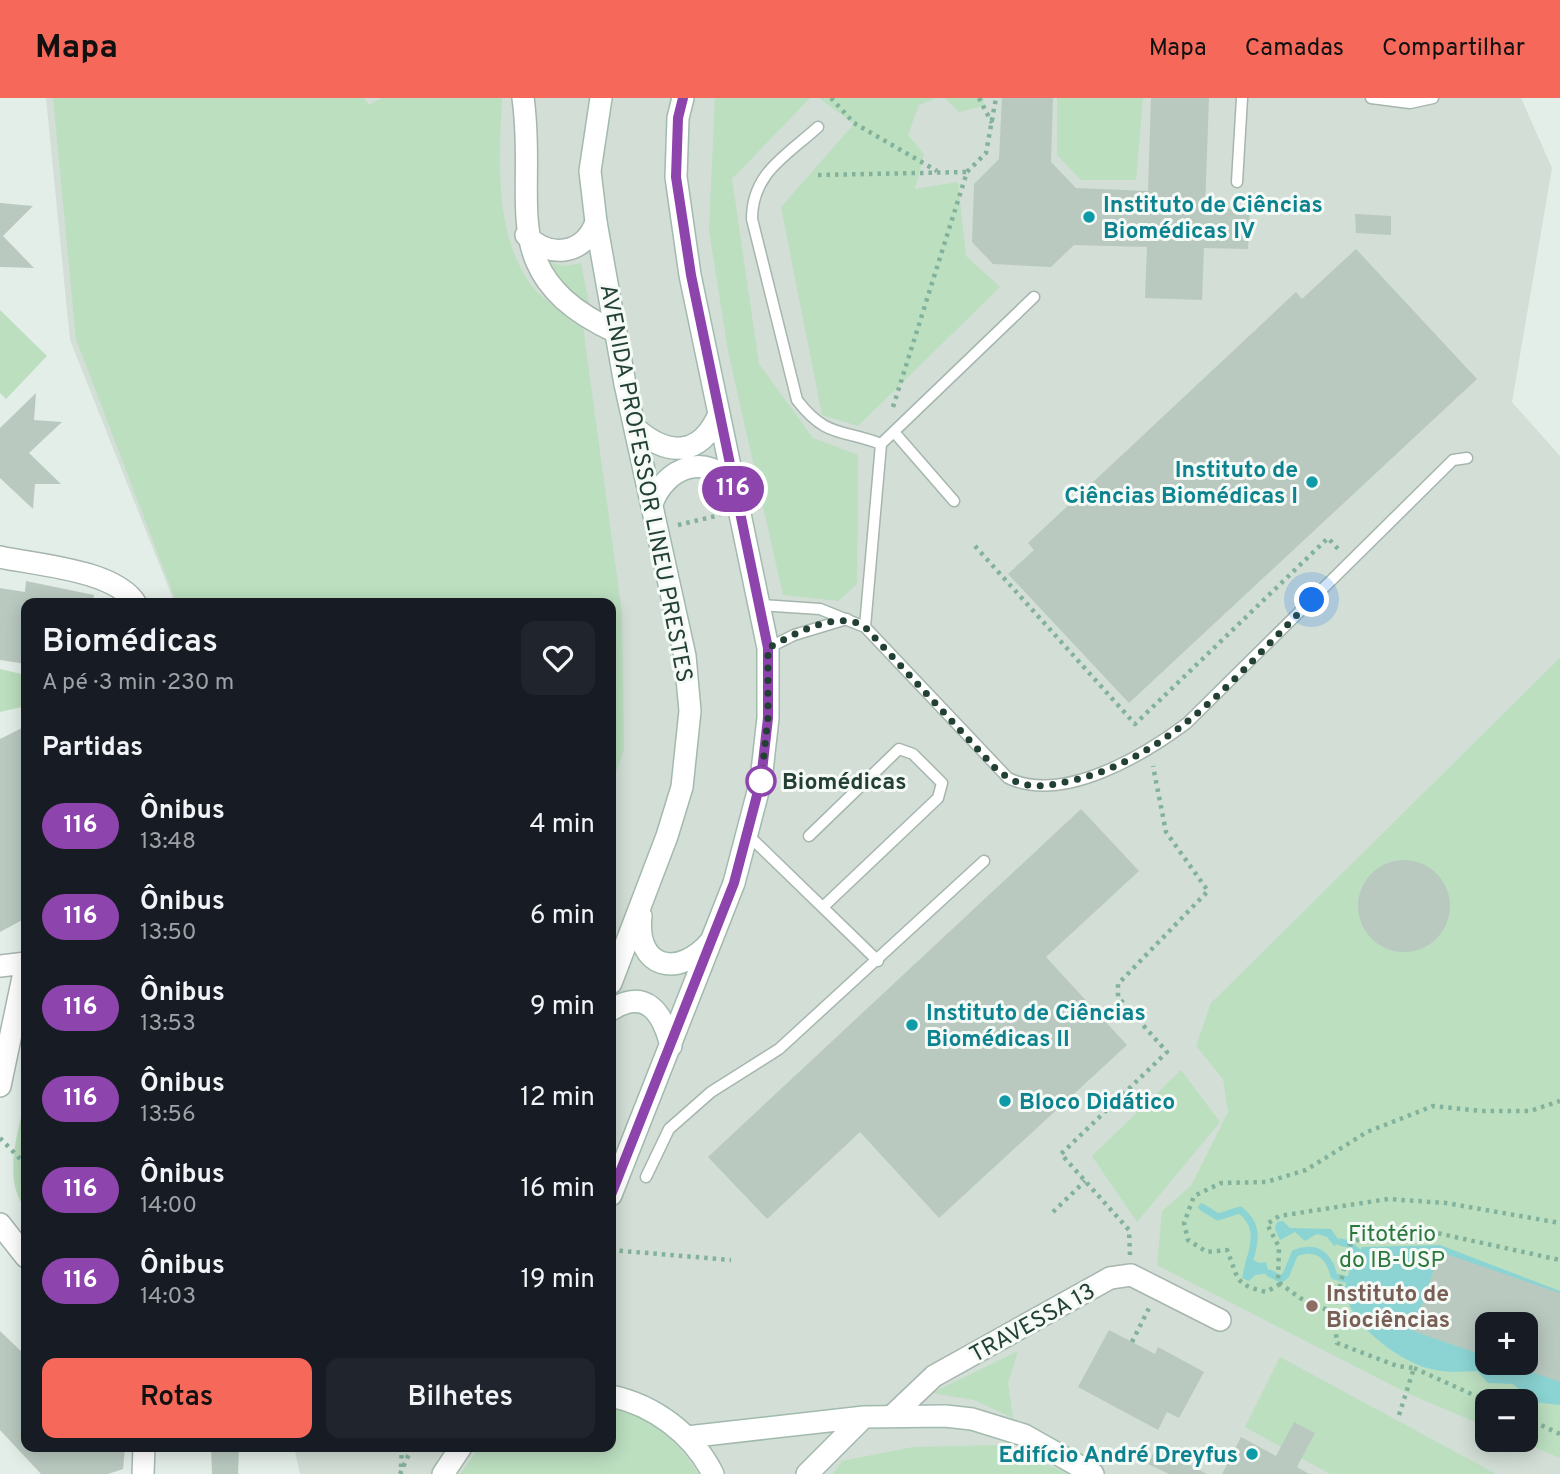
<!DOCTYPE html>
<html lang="pt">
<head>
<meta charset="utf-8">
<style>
  body { margin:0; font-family:Overpass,sans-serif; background:#20242c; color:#f1f3f6; height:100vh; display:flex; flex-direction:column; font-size:26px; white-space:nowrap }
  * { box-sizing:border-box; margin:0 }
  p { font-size:23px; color:#9ea1a6 }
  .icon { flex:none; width:38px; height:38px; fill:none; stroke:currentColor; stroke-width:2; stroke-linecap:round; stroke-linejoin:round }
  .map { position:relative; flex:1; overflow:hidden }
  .drawer { position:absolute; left:21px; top:500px; width:595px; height:854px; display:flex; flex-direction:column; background:#171b24; border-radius:14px; box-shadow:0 4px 18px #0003 }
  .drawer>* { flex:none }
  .badge { padding:0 14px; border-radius:23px; font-size:24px; line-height:46px }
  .tools { position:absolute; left:1475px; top:1214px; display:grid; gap:14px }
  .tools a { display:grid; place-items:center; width:63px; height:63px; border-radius:14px; background:#171b24; box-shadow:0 4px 18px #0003; font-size:35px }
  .you { position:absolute; width:35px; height:35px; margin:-18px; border:5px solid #fff; border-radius:50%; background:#1a73e8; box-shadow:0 0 0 10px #1a73e833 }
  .map>.badge { position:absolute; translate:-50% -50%; box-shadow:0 0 0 4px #fff }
  h2 { padding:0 21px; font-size:26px; line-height:63px }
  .round { display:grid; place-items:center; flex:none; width:74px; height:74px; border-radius:14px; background:#20242c }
  .overview { display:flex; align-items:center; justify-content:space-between; height:119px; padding:0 21px }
  h1 { font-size:33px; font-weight:600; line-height:52px }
  .primary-button { display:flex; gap:14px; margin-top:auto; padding:14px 21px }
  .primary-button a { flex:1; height:80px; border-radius:14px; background:#f5685a; color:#111; font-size:28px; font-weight:600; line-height:80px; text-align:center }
  .primary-button a+a { background:#20242c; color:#f1f3f6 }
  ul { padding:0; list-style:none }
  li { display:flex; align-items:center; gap:21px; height:91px; padding:0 21px }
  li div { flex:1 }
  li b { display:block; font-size:26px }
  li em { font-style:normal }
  li .badge { min-width:77px; font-weight:700; text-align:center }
  header { display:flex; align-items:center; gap:42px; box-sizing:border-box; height:98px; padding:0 35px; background:#f5685a; color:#111 }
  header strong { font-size:33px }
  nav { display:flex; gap:38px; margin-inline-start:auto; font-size:24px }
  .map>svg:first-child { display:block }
  .built { fill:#d2ded6; fill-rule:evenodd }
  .green { fill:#bcdfc0; fill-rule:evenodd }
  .water { fill:#8bd4d3; fill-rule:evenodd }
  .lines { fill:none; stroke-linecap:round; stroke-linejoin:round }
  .stream { stroke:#8bd4d3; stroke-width:7 }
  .building { fill:#b9c9c0 }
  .lane-casing { stroke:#a6b6ae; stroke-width:13 }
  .street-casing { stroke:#a6b6ae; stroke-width:24 }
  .secondary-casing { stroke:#a2baae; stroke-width:24 }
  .path { stroke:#83b29c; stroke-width:4.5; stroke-dasharray:3.5 5; stroke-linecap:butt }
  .lane { stroke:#fff; stroke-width:10 }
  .street { stroke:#fff; stroke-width:21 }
  .secondary { stroke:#fff; stroke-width:21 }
  .line-casing { stroke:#fff; stroke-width:16 }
  .line { stroke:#8e44ad; stroke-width:10 }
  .walk { stroke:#224033; stroke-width:7; stroke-dasharray:0 12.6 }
  .culture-dot { fill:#0f9aa8; stroke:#f5faf6; stroke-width:2.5 }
  .stop-dot { fill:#fff; stroke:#8e44ad; stroke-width:3.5 }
  .education-dot { fill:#8d6e63; stroke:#f5faf6; stroke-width:2.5 }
  .labels { text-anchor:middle; stroke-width:6; stroke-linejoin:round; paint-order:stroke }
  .culture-label { font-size:23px; font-weight:bold; fill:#0d838f; stroke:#f5faf6; text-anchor:start }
  .street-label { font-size:23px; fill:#224033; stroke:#f5faf6 }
  .stop-label { font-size:23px; font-weight:bold; fill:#224033; stroke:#f5faf6; text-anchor:start }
  .park-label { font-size:23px; fill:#2b783d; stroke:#f5faf6 }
  .education-label { font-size:23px; font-weight:bold; fill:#785e54; stroke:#f5faf6; text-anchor:start }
</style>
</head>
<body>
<header>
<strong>Mapa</strong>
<nav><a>Mapa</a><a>Camadas</a><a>Compartilhar</a></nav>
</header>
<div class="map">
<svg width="1560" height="1376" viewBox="0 0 1560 1376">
  <rect width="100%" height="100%" fill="#e4eee8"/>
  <path class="built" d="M46,0h1475l31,70 -40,234 48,54v1018h-1260l-6,-27h317v-843h-436l-105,-264zM1488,1227h38v38h-38zM1488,1304h38v38h-38z"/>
  <path class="green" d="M53,0h311l5,7 13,-7h120c-3,59 -8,133 27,184 11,17 38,32 54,45l39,286 2,136 -13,39v-184h-434l-101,-265z
    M715,0h95l-78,81 27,185 54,74 45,17 -1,129 -19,17 -55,-6 -55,-244 -19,-121z
    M819,0h117l-17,7 -11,30 16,19 -9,35 43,-7 8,74 34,31 -142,139 -36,-11 -41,-208 73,-83z
    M945,0h39l-1,8 -24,6z
    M1057,0h86l-7,82h-55l-24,-25z
    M547,164l18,4 16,-3 10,50 -17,-12z
    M0,212l47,46 -41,43 -6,-6z
    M1560,560v800l-42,-18h8v-38h-38l-1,25 -78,-33 -252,-129 5,-54 29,-25 37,-74 -5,-33 -27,-33 15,-43zM1488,1227h38v38h-38z
    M0,571l26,6v31l-26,6z
    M1181,972l39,52 -83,100 -45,-66z
    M26,998v113c-25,-29 -7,-80 0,-113z
    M1018,1253l-10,32 5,35 -39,-18 -42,-7z
    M1280,1259l216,117h-166l-85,-47z
    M611,1310c36,4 70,36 87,66h-238l20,-27h131z
    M1002,1347l67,29h-236l9,-13 71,-14z"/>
  <path class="water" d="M1283,1123l7,7 41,1 9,13 -6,4 -7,-9 -10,-3 -12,7 -10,-9 -15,8 -5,-11 2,-7z
    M1440,1147l120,46v114l-26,-3 -21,-18 -25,-1 -11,-12c-16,1 -34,2 -50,-3 -28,-8 -77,-43 -81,-75 -2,-17 8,-32 16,-46zM1488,1227h38v38h-38z
    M1247,1158l12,7 7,-1 3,11 -14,2 -6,6 -7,-3z"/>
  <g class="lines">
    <path class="stream" d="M1202,1109l16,10 22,-7c17,13 16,27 11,46
      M1340,1144l9,2 10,9
      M1269,1175l12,6 5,-4 9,-22c22,-8 34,2 39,23l14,4"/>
  </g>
  <path class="building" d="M1002,0h51l-2,64 25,26 72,3 3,-93h58l-4,110 45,1 -2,40 -44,-1 -2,52 -57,-2 2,-51 -73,-2 -23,22 -58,-3 -21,-22 2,-58 25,-25z
    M0,105l33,3 -30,30 31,32 -34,-1z
    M1355,116l36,2v19l-35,-2z
    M1356,151l121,130 -348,324 -121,-129 26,-24 -6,-7 268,-251 6,7z
    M36,295l-2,27 28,2 -33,31 32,31h-26l-2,25 -33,-31v-50z
    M26,483l68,14 -1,9h-67v60l-26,-4v-72l25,4z
    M26,628v192l-26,14v-193z
    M1081,711l58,62 -93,86 81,88 -188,173 -79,-86 -93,87 -59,-62z
    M1358 808a46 46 0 1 1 92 0a46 46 0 1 1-92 0Z
    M1440,1154l120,41v89l-34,-12v-45h-38v32l-75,-26z
    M1109,1232l46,24 3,-7 46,25 -25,46 -12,-6 -9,18 -80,-43z
    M0,1233l26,25v91h99l-2,22 -15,5h-67l-41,-44z
    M1294,1324l21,11 -18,34 12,7h-87l19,-37 35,19z
    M211,1349h28l-1,27h-26z
    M1156,1349l51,27h-38l-21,-10z"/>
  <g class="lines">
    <defs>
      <path id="lane" d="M1371,0l39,5 23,-5
        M818,29c-32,29 -66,46 -66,92l45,181c29,38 45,29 84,44
        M1237,84l5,-84
        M894,334l60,69
        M760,507l60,4 45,18 143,151c55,26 135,-22 179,-55l266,-263 14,-2
        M865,529l16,-183 153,-147
        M768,550l26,-13 53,-16
        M747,736l131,127
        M809,738l90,-87 14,5 29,29 -4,15 -114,108
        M646,1079l23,-48 42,-37 68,-43 205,-188"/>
      <path id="street" d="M523,0c15,104 -31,177 93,234
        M526,137c23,24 58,20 70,-13
        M0,459c37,8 116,13 136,47
        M0,868l26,-3
        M0,988l26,-123
        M0,1126l26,33
        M893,1317l41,-39 176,-98 21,-3 89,45
        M143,1376l1,-27"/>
      <path id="secondary" d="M601,0l-11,73 6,51 29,162 60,272 5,55 -8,76 -15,49 -56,147
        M635,330c32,28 65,30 84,-14
        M652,406c13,-37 55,-53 81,-18
        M641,818c-6,53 38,63 70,25
        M611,912c36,-23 52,4 60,36
        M611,1097l123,-312 27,-103 7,-62v-70l-78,-373 -14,-98 2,-59 5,-20
        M611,1298c43,9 82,38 102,78
        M687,1339l177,-20 81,-1 27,3 52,16 69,39
        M443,1376l18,-27
        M807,1376l57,-57"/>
    </defs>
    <use href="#lane" class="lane-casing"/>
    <use href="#street" class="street-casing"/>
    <use href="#secondary" class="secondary-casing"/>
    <path class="path" d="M831,0l23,25 83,48
      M979,0l13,25
      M818,77l149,-3
      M893,309l74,-235 19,-19 10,-55
      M678,427l42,-10
      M975,448l160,178 193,-186 12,13
      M0,1040l26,27
      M1053,1114l32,-31
      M611,1152l120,10
      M1130,1157l-1,-25 -68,-76 106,-102 -49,-55v-13l90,-93 -42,-59 -13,-66
      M1280,1186l-14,8c-33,-8 -27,-13 -39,-42l-20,2 -19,-12 -4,-17 10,-27 27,-13 45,-1 40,-12 61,-38 66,-26 48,5h49l30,-10
      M1334,1215l-34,-15 -22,-16 1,-35 -12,-23 12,-8 109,-17 58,4 114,20
      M1132,1244l17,-34
      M1414,1270l75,34
      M1399,1317l15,-47 -17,-2 -60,-23 -3,-30 15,-67 17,-12 57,-4 137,30
      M1526,1320l34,16
      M401,1369l1,-20
      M400,1376l12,-27"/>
    <use href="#lane" class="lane"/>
    <use href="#street" class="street"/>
    <use href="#secondary" class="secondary"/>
  </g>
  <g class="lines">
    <defs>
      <path id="line" d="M611,1097l123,-312 27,-103 7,-62v-70l-77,-373 -15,-98 2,-59 5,-20"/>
    </defs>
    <use href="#line" class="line-casing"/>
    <use href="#line" class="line"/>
    <path class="walk" d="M761,683l7,-63v-70c26,-14 71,-39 97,-21l130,141c27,23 46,20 79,12 101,-24 167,-110 238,-180"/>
  </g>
  <g class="culture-dot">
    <circle cx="1089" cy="119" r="7"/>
    <circle cx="1312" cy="384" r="7"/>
    <circle cx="912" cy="927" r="7"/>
    <circle cx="1005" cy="1003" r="7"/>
    <circle cx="1252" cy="1356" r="7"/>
  </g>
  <circle class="stop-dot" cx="761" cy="683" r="14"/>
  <circle class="education-dot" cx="1312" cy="1208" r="7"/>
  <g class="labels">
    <g class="culture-label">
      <text x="1103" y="114">Instituto de Ciências<tspan x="1103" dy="26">Biomédicas IV</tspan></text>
      <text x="1298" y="379" text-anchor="end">Instituto de<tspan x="1298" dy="26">Ciências Biomédicas I</tspan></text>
      <text x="926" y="922">Instituto de Ciências<tspan x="926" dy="26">Biomédicas II</tspan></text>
      <text x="1019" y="1011">Bloco Didático</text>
      <text x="1238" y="1364" text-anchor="end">Edifício André Dreyfus</text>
    </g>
    <g class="street-label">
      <text transform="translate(647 385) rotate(79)" y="8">AVENIDA PROFESSOR LINEU PRESTES</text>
      <text transform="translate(1032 1224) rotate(-29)" y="8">TRAVESSA 13</text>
    </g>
    <g class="stop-label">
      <text x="782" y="691">Biomédicas</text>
    </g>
    <g class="park-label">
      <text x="1392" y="1143">Fitotério<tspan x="1392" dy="26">do IB-USP</tspan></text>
    </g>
    <g class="education-label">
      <text x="1326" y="1203">Instituto de<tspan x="1326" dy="26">Biociências</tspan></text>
    </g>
  </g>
</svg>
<div class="tools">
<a>+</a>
<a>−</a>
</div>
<div class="you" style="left:1312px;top:502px"></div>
<b class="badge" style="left:733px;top:391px;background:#8e44ad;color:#fff">116</b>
<section class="drawer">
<div class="overview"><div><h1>Biomédicas</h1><p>A pé · 3 min · 230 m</p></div><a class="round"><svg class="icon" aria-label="heart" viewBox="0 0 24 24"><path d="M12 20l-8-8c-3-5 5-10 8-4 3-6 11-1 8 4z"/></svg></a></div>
<h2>Partidas</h2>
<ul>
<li><span class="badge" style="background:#8e44ad;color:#fff">116</span><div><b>Ônibus</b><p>13:48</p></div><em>4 min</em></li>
<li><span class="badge" style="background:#8e44ad;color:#fff">116</span><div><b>Ônibus</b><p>13:50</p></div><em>6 min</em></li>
<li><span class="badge" style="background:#8e44ad;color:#fff">116</span><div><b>Ônibus</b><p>13:53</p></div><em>9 min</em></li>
<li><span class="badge" style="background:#8e44ad;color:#fff">116</span><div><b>Ônibus</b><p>13:56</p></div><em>12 min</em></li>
<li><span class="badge" style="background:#8e44ad;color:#fff">116</span><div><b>Ônibus</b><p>14:00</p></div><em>16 min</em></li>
<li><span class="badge" style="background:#8e44ad;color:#fff">116</span><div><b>Ônibus</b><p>14:03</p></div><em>19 min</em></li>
</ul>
<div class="primary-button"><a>Rotas</a><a>Bilhetes</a></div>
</section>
</div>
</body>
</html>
